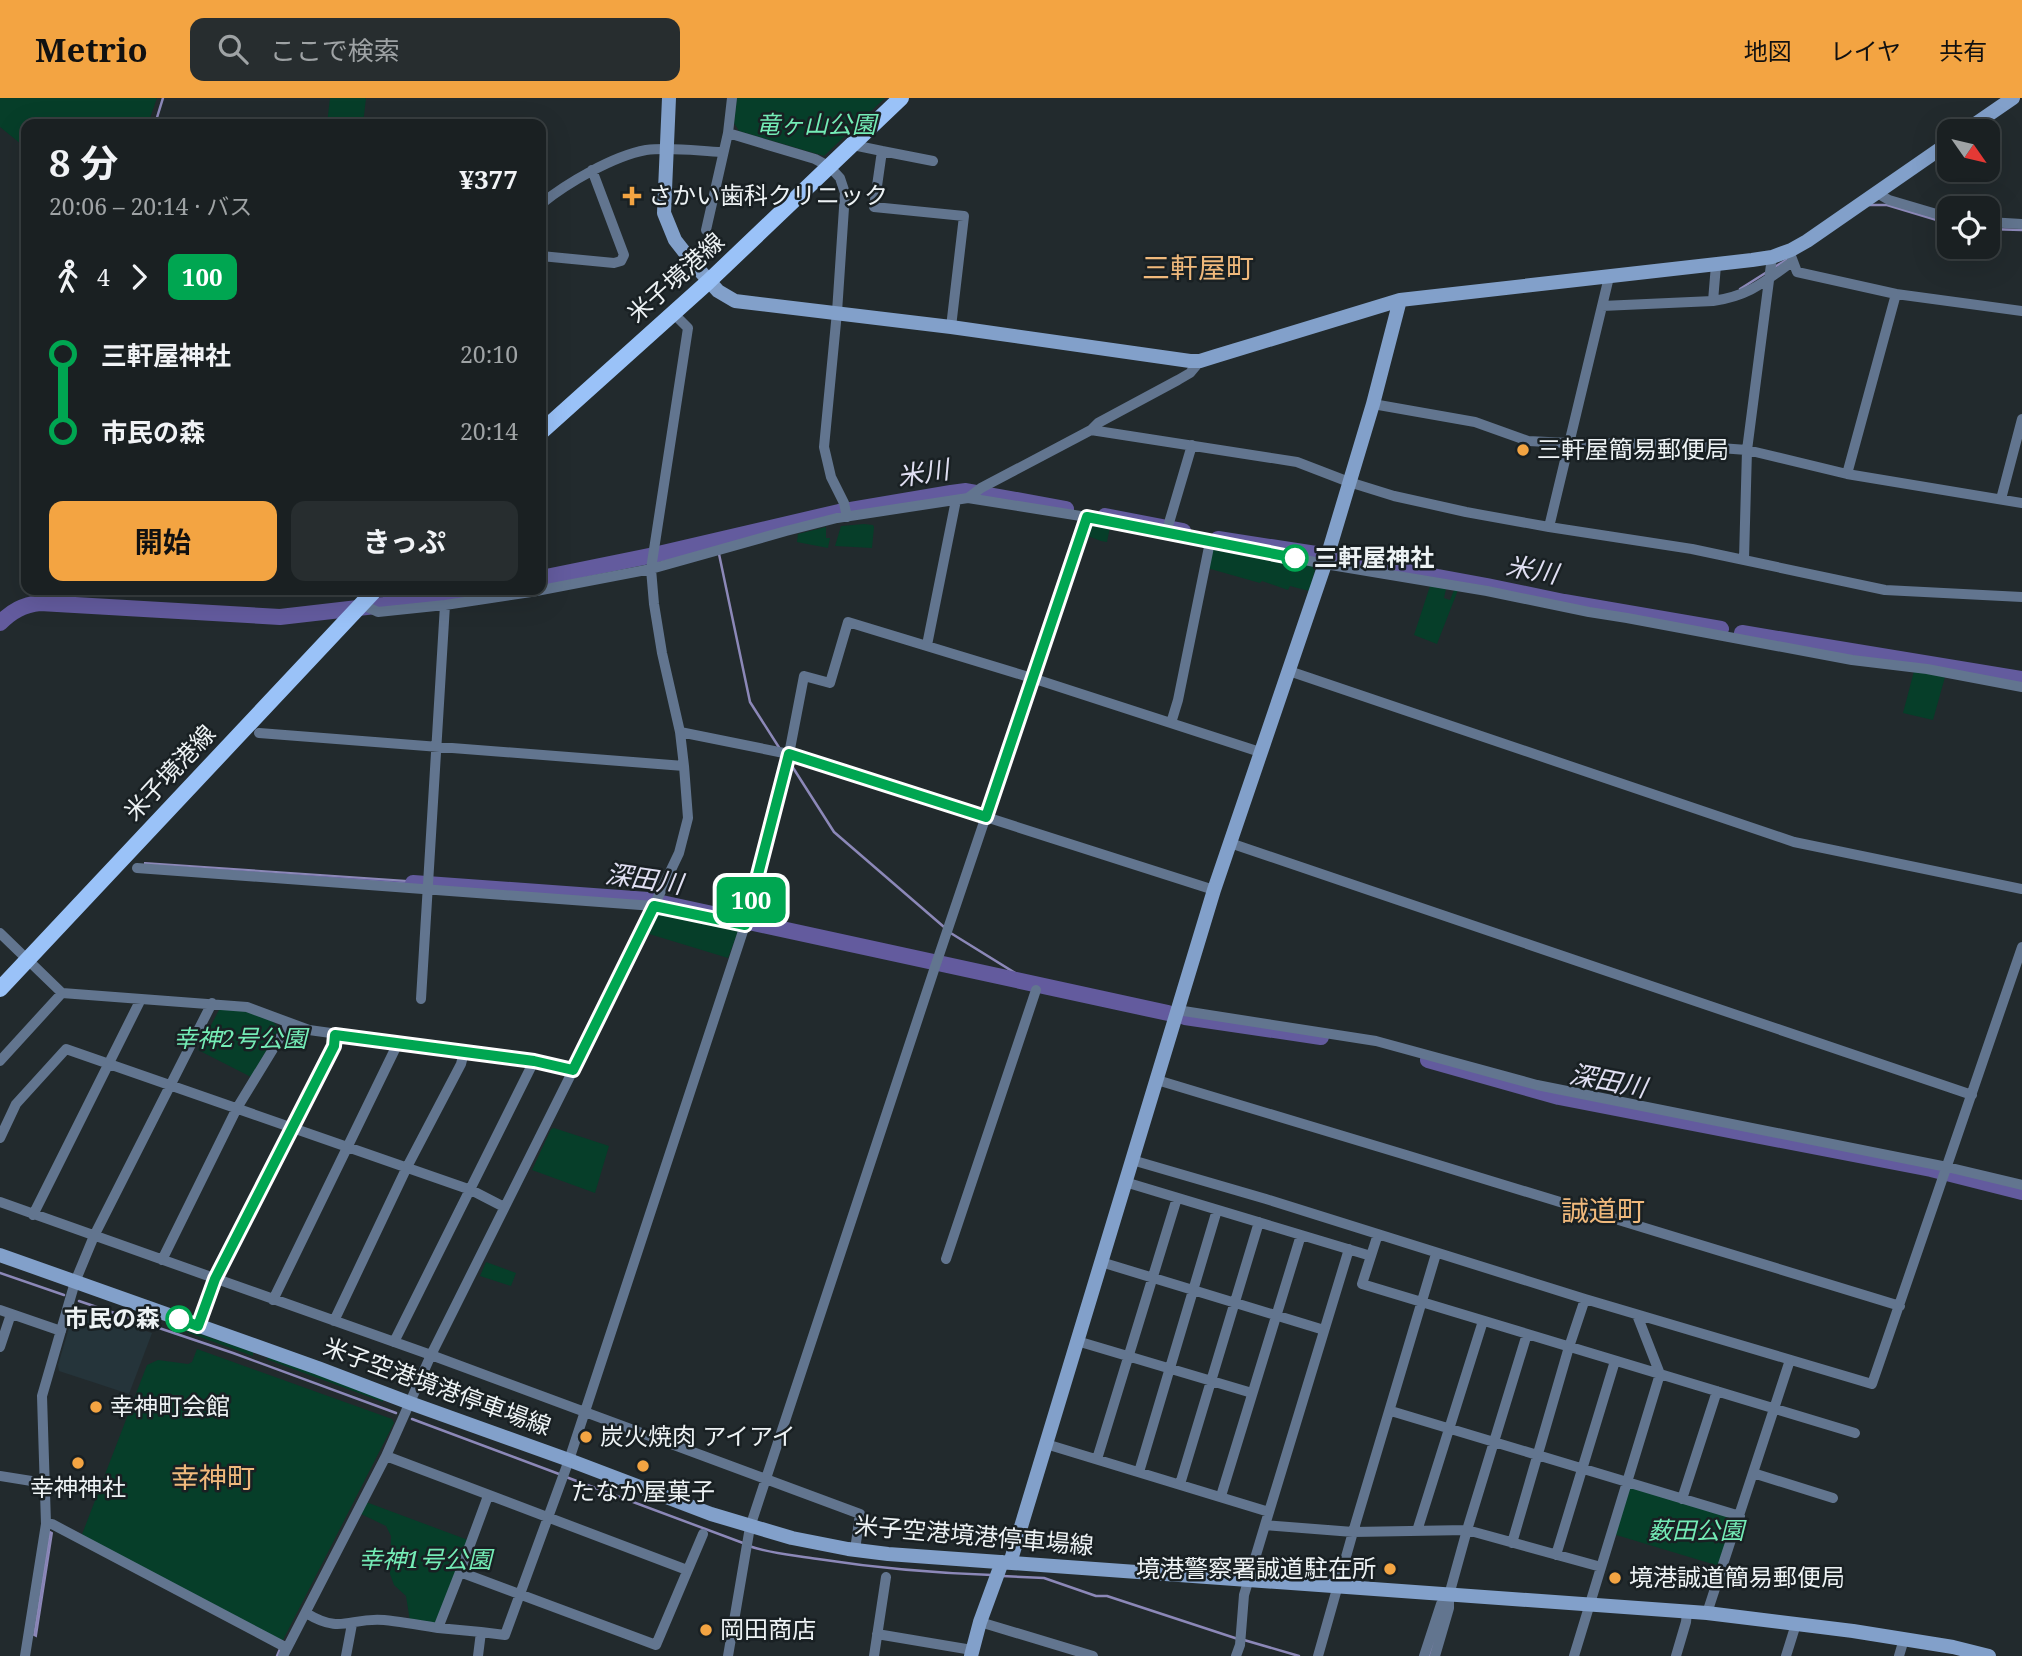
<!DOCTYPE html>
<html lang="ja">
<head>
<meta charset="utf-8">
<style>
  body { margin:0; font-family:"Noto Serif","Noto Sans JP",serif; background:#272d2f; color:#f1f3f6; height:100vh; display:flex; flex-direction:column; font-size:26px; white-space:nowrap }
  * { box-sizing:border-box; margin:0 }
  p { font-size:23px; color:#9fa3a5 }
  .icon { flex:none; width:38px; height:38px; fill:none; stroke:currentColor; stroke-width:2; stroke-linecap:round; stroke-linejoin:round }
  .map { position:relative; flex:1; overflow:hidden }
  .panel { position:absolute; left:21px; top:21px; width:525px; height:476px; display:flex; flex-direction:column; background:#1a2022; border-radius:14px; box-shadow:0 7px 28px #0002,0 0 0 2px #383e40 }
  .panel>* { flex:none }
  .badge { padding:0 14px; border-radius:10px; font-size:24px; line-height:46px }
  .needle { width:46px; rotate:124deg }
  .controls { position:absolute; left:1937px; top:21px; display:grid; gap:14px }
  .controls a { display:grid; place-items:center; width:63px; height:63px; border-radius:14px; background:#1a2022; box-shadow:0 7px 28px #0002,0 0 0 2px #383e40; font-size:35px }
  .map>.badge { position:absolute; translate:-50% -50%; box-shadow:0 0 0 4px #fff }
  .legs { display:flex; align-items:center; gap:10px; height:77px; padding:0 28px; font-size:23px }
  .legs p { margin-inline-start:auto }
  .overview { display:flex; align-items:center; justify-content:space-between; height:119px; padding:0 28px }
  h1 { font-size:38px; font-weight:700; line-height:52px }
  .button { display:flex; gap:14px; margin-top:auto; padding:14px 28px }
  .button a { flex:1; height:80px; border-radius:14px; background:#f3a442; color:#111; font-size:28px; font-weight:700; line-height:80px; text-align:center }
  .button a+a { background:#272d2f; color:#f1f3f6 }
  ul { padding:0 28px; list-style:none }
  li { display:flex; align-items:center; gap:24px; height:77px; font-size:26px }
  li i { display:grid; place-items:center; width:10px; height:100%; margin:0 9px; background:currentColor }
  li i::after { content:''; width:18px; height:18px; margin:-9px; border:5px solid; border-radius:50%; background:#1a2022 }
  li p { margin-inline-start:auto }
  li:first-child i { background:linear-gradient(#0000 50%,currentColor 0) }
  li:last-child i { background:linear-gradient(currentColor 50%,#0000 0) }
  header { display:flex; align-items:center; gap:42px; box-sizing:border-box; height:98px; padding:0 35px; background:#f3a442; color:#111 }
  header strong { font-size:33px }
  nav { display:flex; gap:38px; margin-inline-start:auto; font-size:24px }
  .search { width:490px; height:63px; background:#272d2f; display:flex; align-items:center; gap:18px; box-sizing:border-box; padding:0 24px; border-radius:14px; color:#9fa3a5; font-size:26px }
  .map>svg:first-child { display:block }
  .built { fill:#25343a }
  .green { fill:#063e29 }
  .water { fill:#635b9e; stroke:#8c88b8; stroke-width:2 }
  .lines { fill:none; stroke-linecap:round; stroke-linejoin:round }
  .stream { stroke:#8c88b8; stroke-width:2.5 }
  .river { stroke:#635b9e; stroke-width:16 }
  .street { stroke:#62758f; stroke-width:10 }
  .secondary { stroke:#82a0ca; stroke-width:14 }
  .primary { stroke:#9ac2f8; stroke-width:16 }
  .line-1-casing { stroke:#fff; stroke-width:16 }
  .line-1 { stroke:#00a651; stroke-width:10 }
  .poi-dot { fill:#f3a442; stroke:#192023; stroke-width:2.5 }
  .stop-1-dot { fill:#fff; stroke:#00a651; stroke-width:3.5 }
  .labels { text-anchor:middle; stroke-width:5; stroke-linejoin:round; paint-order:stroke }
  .park-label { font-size:24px; font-style:italic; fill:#74ecb6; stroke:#192023 }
  .poi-label { font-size:24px; fill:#edf2f4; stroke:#192023; text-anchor:start }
  .street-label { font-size:24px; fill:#edf2f4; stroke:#192023 }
  .stop-label { font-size:24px; font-weight:bold; fill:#edf2f4; stroke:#192023; text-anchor:start }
  .water-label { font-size:26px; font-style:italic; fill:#e0dff2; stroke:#192023 }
  .quarter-label { font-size:28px; fill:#f0b97c; stroke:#192023 }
</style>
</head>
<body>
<header>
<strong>Metrio</strong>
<div class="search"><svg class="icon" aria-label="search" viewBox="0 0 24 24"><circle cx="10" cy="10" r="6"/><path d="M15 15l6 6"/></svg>ここで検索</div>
<nav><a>地図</a><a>レイヤ</a><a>共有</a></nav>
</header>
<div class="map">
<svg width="2022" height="1558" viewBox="0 0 2022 1558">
  <rect width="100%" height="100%" fill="#222a2d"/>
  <path class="built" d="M79,1211l73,24 -23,61 -70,-23 -1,-6 16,-54z"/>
  <path class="green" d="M0,0h157l-9,26h-122v24l-26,-21z
    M330,0h36l-3,26h-36z
    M737,0h148l-61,58 -85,-25 -5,-8z
    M1089,425l21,4 -3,15 -6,-1 -16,-6z
    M864,426l9,1 1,2 -2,21 -37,-2 6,-20z
    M826,429v11h4l-2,10 -31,-6 1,-8z
    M1212,450l79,11 23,7 1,4 -6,21 -19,-5 -2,4 -26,-9 -2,2 -53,-15z
    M1430,488l16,3 -2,9 6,2 4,-10h4l-21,54 -23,-9z
    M1914,573l31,6 -12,43 -30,-7z
    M657,811l82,20 -11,29 -82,-25z
    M220,910c17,2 50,4 59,21l-28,48 -53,-27z
    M554,1030l55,18 -14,47 -63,-23 19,-41z
    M486,1164l30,11 -5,13 -31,-10z
    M188,1232l65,22v4l-67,-24z
    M197,1251l195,70 2,4 -111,217 -3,1 -199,-104 66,-172 11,-5 30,4 4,-2z
    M271,1259l112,42v3l-117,-43z
    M1628,1387l108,30 -17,51 -106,-32z
    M366,1404l102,38 -29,81 -6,4 -23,-4 -4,-25 -12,-11 -4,-11 1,-38 -5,-10 -25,-12z"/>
  <path class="water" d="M145,765l277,19v3l-277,-20z
    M50,1434l2,1 -16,103 -2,-1z"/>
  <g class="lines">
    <path class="stream" d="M155,26l8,-26
      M1869,107h18l63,19
      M1988,131l34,1
      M1773,170l15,-9
      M1740,191l27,-17
      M719,456l31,148 30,47
      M32,506l8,-14
      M790,665l44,69 110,95
      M949,834l87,54
      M0,1175l64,22
      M79,1203l154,52 163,60
      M412,1321l147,55
      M566,1379l177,66
      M749,1448c22,8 46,9 69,13 58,9 116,14 174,16
      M1002,1478l42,2 52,18h11l131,43
      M1244,1542l55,16
      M277,1558l3,-7
      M1429,1558l8,-25"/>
    <path class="river" d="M1105,418l78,15
      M1218,441l98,15
      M1335,460l152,28 77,16 157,27
      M541,480l113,-23 185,-43 112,-19 15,-2 100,18
      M0,525c12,-12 23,-18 40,-20l240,14 104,-12 89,-15
      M1742,535l280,46
      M413,785l235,17 520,113
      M1185,919l136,20
      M1428,962l131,37 372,72 91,23"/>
    <path class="street" d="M728,35l87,26 15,8 10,11 5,15 -8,119 -13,135 7,30 13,26 3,14
      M853,47l29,6 -8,56 90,9 -13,111
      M882,53l51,10
      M1877,95l12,7 61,18
      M541,106c26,-21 72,-48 105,-54 25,-3 52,1 76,2
      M1988,124l34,2
      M706,132l22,-97 4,-35
      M541,158l73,7 7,-2 3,-6 -32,-85
      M1791,158l6,16 99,22
      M1716,167l-3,36c36,-5 51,-19 79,-39
      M1602,208l111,-5
      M1373,306l102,18 53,19 40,2 98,1 81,6 100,24 175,29
      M1091,332l206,32 52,20 45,14 72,16 83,15 143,22 193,41 137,7
      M1847,376l49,-180 126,17
      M968,400l119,19 238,47 162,27 102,21 38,6 225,42 75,9 95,18
      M2001,401l21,-80
      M1549,429l60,-250
      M1166,435l26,-88
      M1744,461l3,-109 25,-193
      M361,506l17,8 67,-7 86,-13 120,-23 135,-38 51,-13 131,-20 13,-10 110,-58 7,-7 80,-43 12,-7 10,-12
      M927,547l29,-145
      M1289,573l505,171 228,47
      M1171,625l7,-23 32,-158
      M680,634l109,22 425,136
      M259,635l425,33
      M1230,745l742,252
      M137,770l517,38 91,19
      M0,835l62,60 185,14 62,23 225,31 39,9
      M421,901l24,-394
      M1177,912l199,31 161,44 410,82 75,18
      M0,963l62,-68
      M1157,982l249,75 494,151
      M0,1040l16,-34 50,-55 405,141 33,17
      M1132,1062l134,39 319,100 287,85 150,-437
      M1125,1084l246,74
      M0,1104l431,153 429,159 -5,36
      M33,1117l108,-216
      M1378,1136l-16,50 493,149
      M1349,1151l-84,276 88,7 114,-2 134,37
      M946,1161l90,-269
      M162,1162l75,-152 52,-85
      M1101,1164l223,68
      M273,1202l125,-257
      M0,1212l61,21
      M334,1223l73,-154 54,-103 3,-12
      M199,1228l16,-47 119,-233 1,-11
      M1077,1243l175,52
      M394,1244l140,-281
      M0,1249l11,-33
      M1391,1313l349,105
      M1046,1346l223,68
      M386,1358l301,114
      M1097,1361l80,-261
      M1139,1374l78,-262
      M1753,1375l80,25
      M0,1378l44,7
      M1180,1386l79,-262
      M488,1398l-28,76 196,73 47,-111
      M1221,1398l80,-261
      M1682,1401l35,-108
      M46,1426h6l235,124
      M1417,1433l66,-210
      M1512,1445l57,-196 16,-48
      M1556,1457l59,-194
      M306,1515c36,22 43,4 78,7 18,2 36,5 54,8l22,-56
      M1707,1515l83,-253
      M980,1524l113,34
      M438,1530l43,4
      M877,1536l95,16
      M25,1558l21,-132 -4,-128 33,-114 19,-46 118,-233
      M283,1558l103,-200 45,-101 200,-401 48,-101 9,-35 -4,-52 -4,-34 -18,-79 -8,-49 -3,-35 37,-241 -15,-15
      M346,1558l6,-32
      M478,1558l3,-24 24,3 64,-175 176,-535 44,-171 15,-78 26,7 18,-61 184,56 228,74
      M728,1558l22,-129 185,-560 152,-450
      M874,1558l12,-79
      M1236,1558l4,-11 4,-50 21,-70
      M1318,1558l35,-124 83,-278
      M1424,1558l17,-52 8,-9
      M1435,1558l14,-48v-13l18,-65 60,-196
      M1574,1558l86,-282 -23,-59
      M1676,1558l10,-34 1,-10
      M1786,1558l10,-32
      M1899,1558l5,-17"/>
    <path class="secondary" d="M669,0l-5,115 11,27 18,23 25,28 17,10 216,26 239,34h10l16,-5 184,-56 352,-40 20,-3 19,-7 16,-9 143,-99
      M1965,33l48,-33
      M0,1157l318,113 92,35 159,57 142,54 81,24 56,11 40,5 819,59 146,18 100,16 36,9
      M1010,1465l204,-673 111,-326 48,-160 27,-104
      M971,1558l9,-34 22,-60"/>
    <path class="primary" d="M541,334l167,-150 193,-184
      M0,891l375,-399"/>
  </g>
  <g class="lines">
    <defs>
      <path id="line-1" d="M179,1221l19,7 17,-47 119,-233 1,-11 199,26 39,9 81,-164 91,19 44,-171 197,63 101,-300 208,41"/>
    </defs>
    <use href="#line-1" class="line-1-casing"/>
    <use href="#line-1" class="line-1"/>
  </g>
  <g class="poi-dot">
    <path d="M628.5 87.5h7v7h7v7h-7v7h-7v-7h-7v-7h7z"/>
    <circle cx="1523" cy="352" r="7"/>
    <circle cx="96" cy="1309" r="7"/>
    <circle cx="586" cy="1339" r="7"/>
    <circle cx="78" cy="1365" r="7"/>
    <circle cx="643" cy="1368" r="7"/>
    <circle cx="1390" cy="1471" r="7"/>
    <circle cx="1615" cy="1480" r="7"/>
    <circle cx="706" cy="1532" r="7"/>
  </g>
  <g class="stop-1-dot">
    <circle cx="1295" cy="460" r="12"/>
    <circle cx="179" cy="1221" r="12"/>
  </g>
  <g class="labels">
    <g class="park-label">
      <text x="816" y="35">竜ヶ山公園</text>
      <text x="240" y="949">幸神2号公園</text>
      <text x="1696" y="1441">薮田公園</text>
      <text x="425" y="1470">幸神1号公園</text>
    </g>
    <g class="poi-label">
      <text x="648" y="106">さかい歯科クリニック</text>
      <text x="1537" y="360">三軒屋簡易郵便局</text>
      <text x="110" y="1317">幸神町会館</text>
      <text x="600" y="1347">炭火焼肉 アイアイ</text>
      <text x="78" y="1398" text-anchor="middle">幸神神社</text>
      <text x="643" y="1402" text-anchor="middle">たなか屋菓子</text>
      <text x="1376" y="1479" text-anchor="end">境港警察署誠道駐在所</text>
      <text x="1629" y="1488">境港誠道簡易郵便局</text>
      <text x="720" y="1540">岡田商店</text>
    </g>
    <g class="street-label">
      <text transform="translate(676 180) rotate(-42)" y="8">米子境港線</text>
      <text transform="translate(170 675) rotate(-47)" y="8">米子境港線</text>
      <text transform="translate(437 1289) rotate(20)" y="8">米子空港境港停車場線</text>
      <text transform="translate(974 1438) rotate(5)" y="8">米子空港境港停車場線</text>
    </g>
    <g class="stop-label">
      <text x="1314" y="468">三軒屋神社</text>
      <text x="160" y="1229" text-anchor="end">市民の森</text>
    </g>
    <g class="water-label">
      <text transform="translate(923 375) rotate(-9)" y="9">米川</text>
      <text transform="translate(1532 472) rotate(10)" y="9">米川</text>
      <text transform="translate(644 781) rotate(8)" y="9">深田川</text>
      <text transform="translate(1608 983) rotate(11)" y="9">深田川</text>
    </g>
    <g class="quarter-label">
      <text x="1198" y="180">三軒屋町</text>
      <text x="1603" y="1123">誠道町</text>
      <text x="213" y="1390">幸神町</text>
    </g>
  </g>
</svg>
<div class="controls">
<a><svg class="needle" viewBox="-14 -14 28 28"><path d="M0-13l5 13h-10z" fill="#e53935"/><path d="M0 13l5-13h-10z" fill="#9fa3a5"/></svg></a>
<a><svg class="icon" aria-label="locate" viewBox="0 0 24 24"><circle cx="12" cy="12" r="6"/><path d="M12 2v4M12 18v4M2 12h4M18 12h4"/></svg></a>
</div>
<b class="badge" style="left:751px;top:802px;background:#00a651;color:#fff">100</b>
<section class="panel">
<div class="overview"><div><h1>8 分</h1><p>20:06 – 20:14 · バス</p></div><b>¥377</b></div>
<div class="legs"><svg class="icon" aria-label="walk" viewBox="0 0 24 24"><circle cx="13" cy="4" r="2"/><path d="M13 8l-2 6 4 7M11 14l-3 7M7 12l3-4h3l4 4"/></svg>4<svg class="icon" aria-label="forward" viewBox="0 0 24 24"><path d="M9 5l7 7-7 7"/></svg><b class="badge" style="background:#00a651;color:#fff">100</b></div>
<ul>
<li><i style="color:#00a651"></i><b>三軒屋神社</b><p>20:10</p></li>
<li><i style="color:#00a651"></i><b>市民の森</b><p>20:14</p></li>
</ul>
<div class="button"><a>開始</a><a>きっぷ</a></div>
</section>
</div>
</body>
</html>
